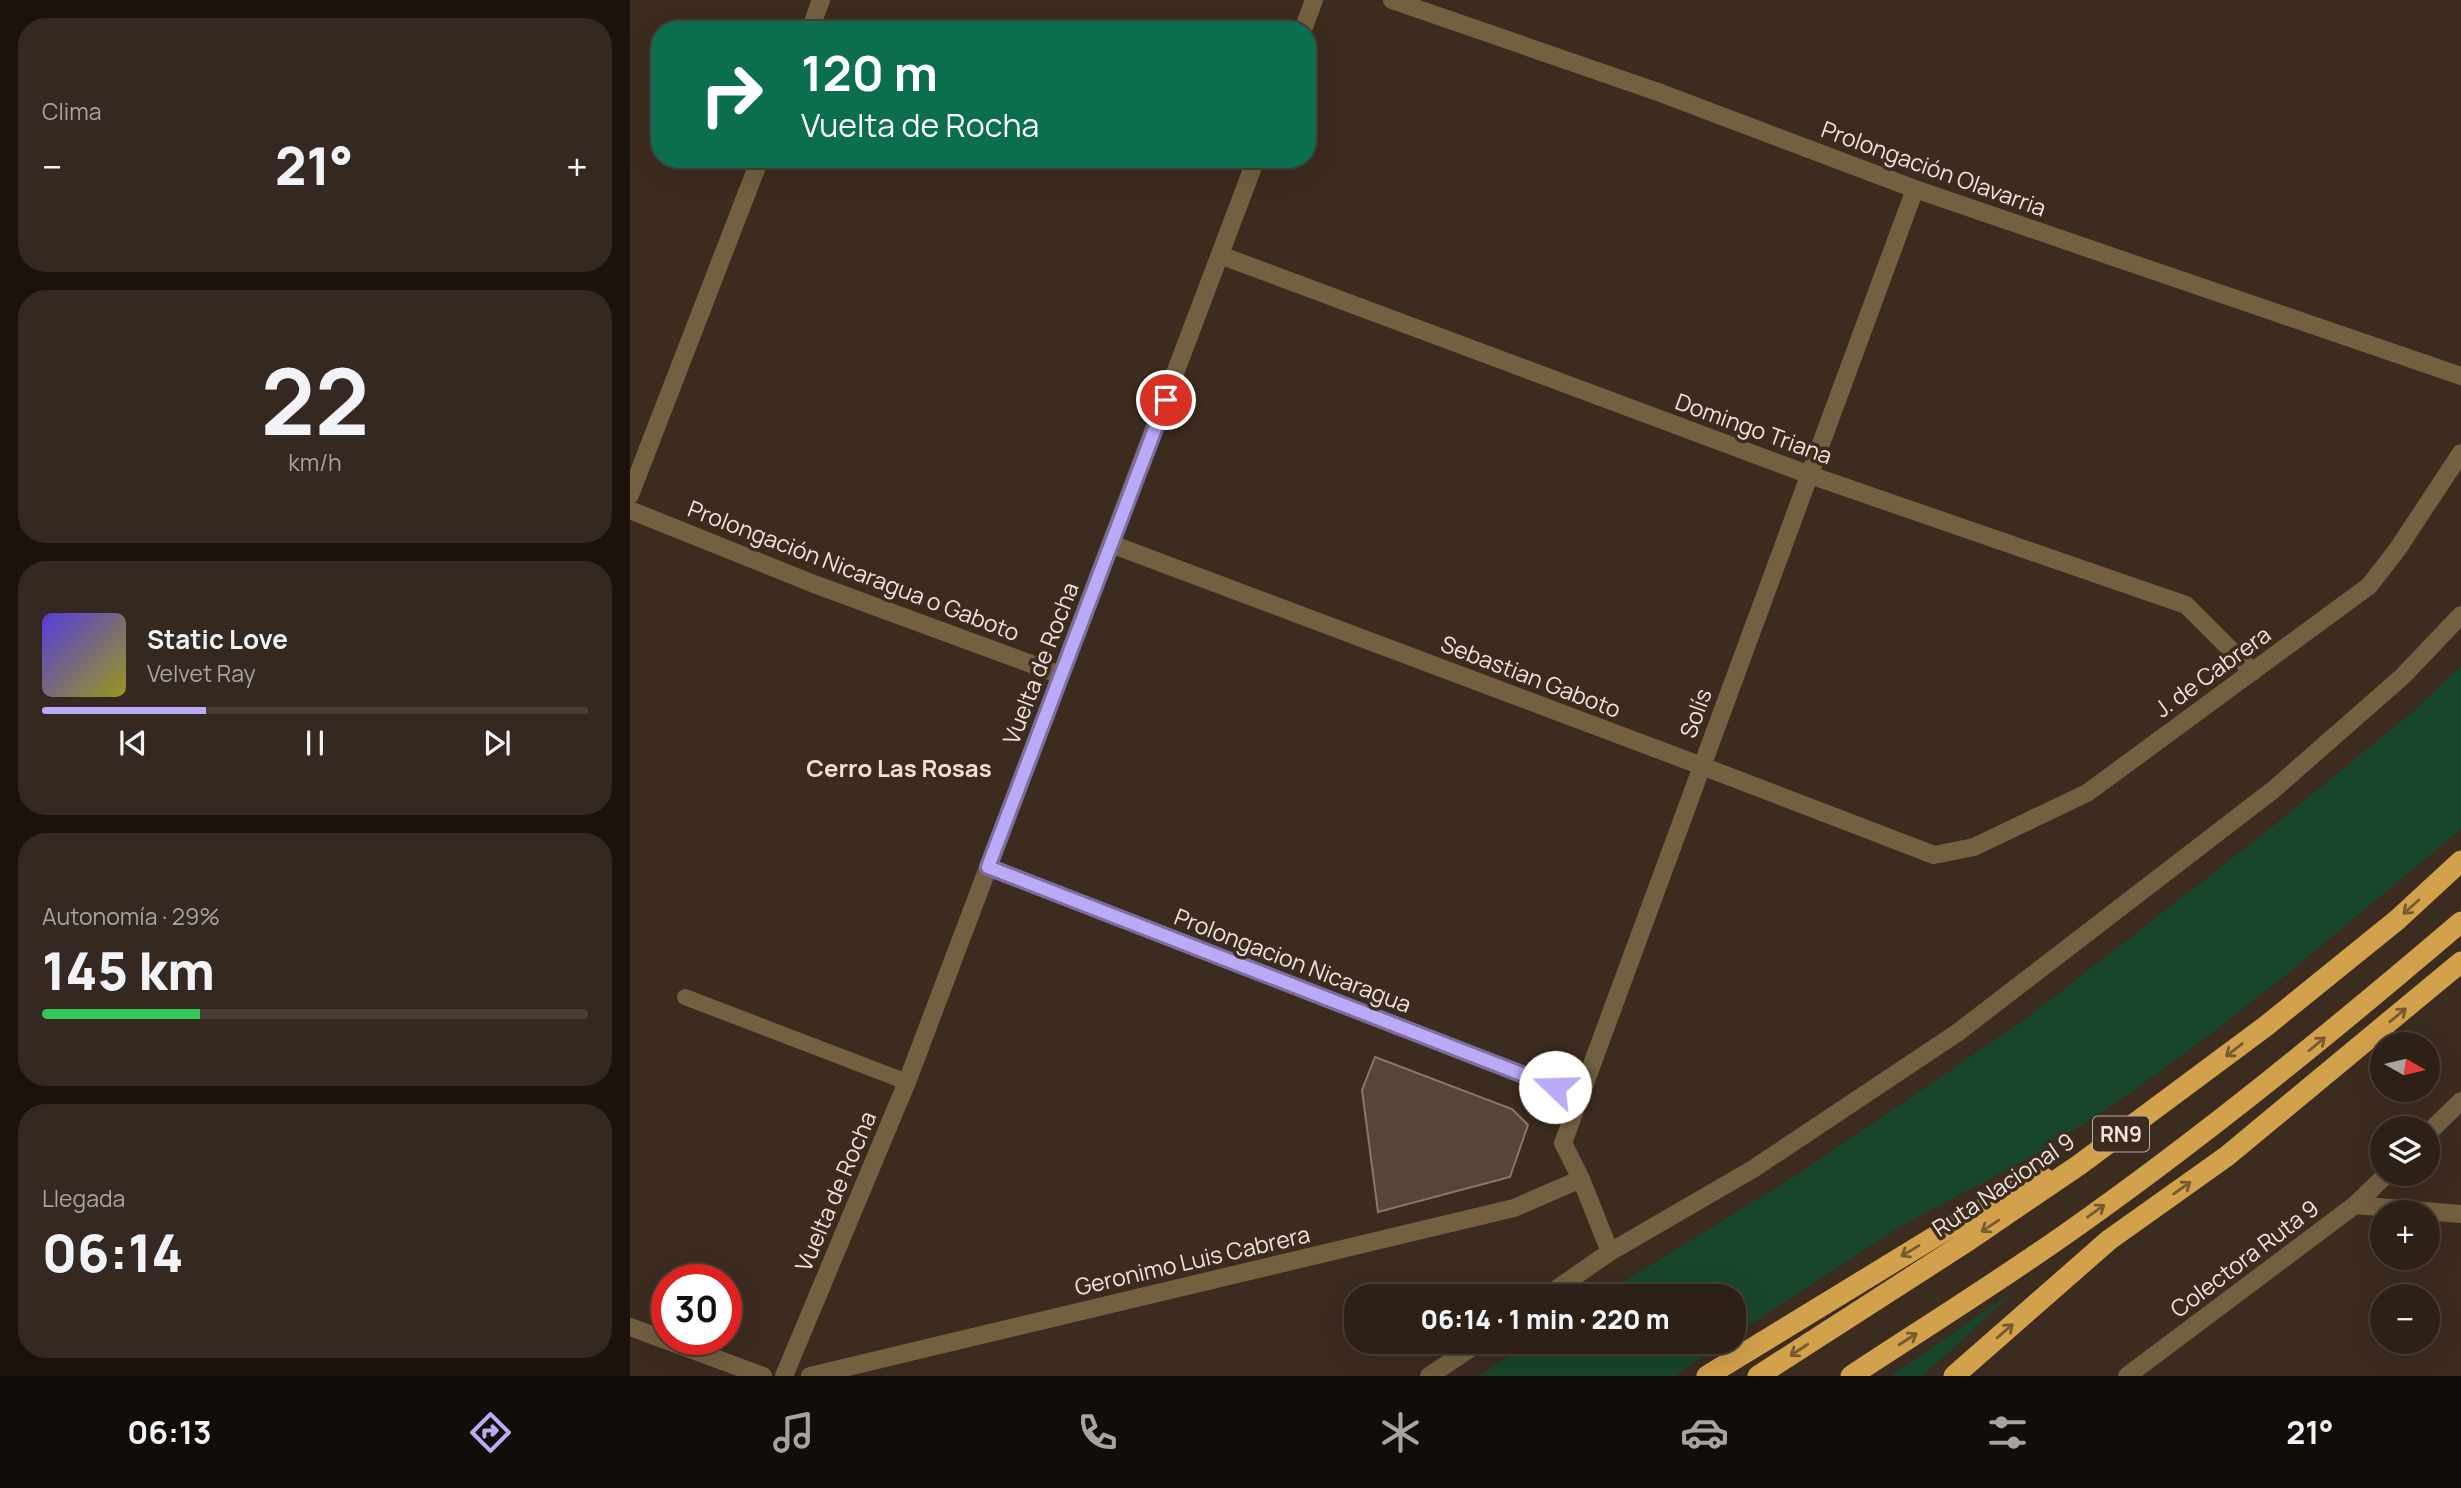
<!DOCTYPE html>
<html lang="es">
<meta charset="utf-8">
<style>
:root{--surface:#2d2017;--page:#352820;--text:#f1f3f6;--muted:#a7a3a1;--line:#483e36;--accent:#bbaaf6}
body{margin:0;font-family:Manrope,sans-serif;background:var(--page);color:var(--text);height:100vh;display:flex;flex-direction:column;font-size:26px;white-space:nowrap}
*{box-sizing:border-box;margin:0}
p{font-size:23px;color:var(--muted)}
.icon{flex:none;width:38px;height:38px;fill:none;stroke:currentColor;stroke-width:2;stroke-linecap:round;stroke-linejoin:round}
.map{position:relative;flex:1;overflow:hidden}
.panel{display:flex;flex-direction:column;gap:18px;padding:18px;background:#19120d;width:630px}
.panel>*{flex:none}
.hud{position:absolute;left:21px;top:21px;width:665px;height:147px;border-radius:28px;box-shadow:0 7px 28px #0002,0 0 0 2px var(--line);background:#0b6e4f;color:#fff;overflow:hidden}
.needle{width:46px;rotate:98deg}
.fabs{position:absolute;left:1740px;top:1032px;display:grid;gap:14px}
.fabs a{display:grid;place-items:center;width:70px;height:70px;border-radius:50%;background:var(--surface);box-shadow:0 7px 28px #0002,0 0 0 2px var(--line);font-size:35px}
.speed{position:absolute;left:21px;top:1264px;display:flex;gap:14px;font-size:35px;font-weight:700;text-align:center}
.speed>*{display:grid;place-content:center;width:91px;height:91px;border-radius:50%;background:var(--surface);box-shadow:0 7px 28px #0002,0 0 0 2px var(--line);line-height:1}
.speed .limit{border:10px solid #d22;background:#fff;color:#111}
.pin{position:absolute;display:grid;place-items:center;width:60px;height:60px;color:#fff;margin:-30px;border:4px solid #fff;border-radius:50%;box-shadow:0 2px 7px #0007}
.me{position:absolute;width:77px;margin:-38px;rotate:291deg;stroke-linejoin:round;filter:drop-shadow(0 0 5px #0008)}
.turn{display:flex;align-items:center;gap:24px;height:147px;padding:0 35px;font-size:32px}
.turn .icon{width:91px;height:91px;stroke-width:2.5}
.turn b{display:block;font-size:49px;line-height:60px}
.big{font-size:52px;font-weight:800;line-height:1.1}
.panel .tile{flex:1;display:flex;flex-direction:column;justify-content:center;gap:10px;min-width:0;padding:0 24px;border-radius:28px;background:var(--page)}
.panel .dial{align-items:center;gap:0}
.dial b{font-size:91px;line-height:1}
.song{display:flex;align-items:center;gap:21px}
.cover{width:84px;height:84px;border-radius:10px;background:linear-gradient(135deg,hsl(250 70% 55%),hsl(60 70% 35%))}
.played{height:7px;border-radius:4px;background:linear-gradient(90deg,var(--accent) 30%,var(--line) 30%)}
.keys{display:flex;justify-content:space-around;direction:ltr}
.heat{display:flex;justify-content:space-between;align-items:center;font-size:38px;direction:ltr}
.charge{height:10px;border-radius:5px;background:linear-gradient(90deg,#34c759 29%,var(--line) 0)}
.trip{position:absolute;left:714px;top:1284px;width:402px;height:70px;border-radius:28px;background:var(--surface);box-shadow:0 7px 28px #0002,0 0 0 2px var(--line);font-weight:800;line-height:70px;text-align:center}
.tabs{display:flex;height:112px;justify-content:space-around;align-items:center;background:#120d09;color:var(--muted)}
.tabs .icon{width:49px;height:49px}
.tabs .selected{color:var(--accent)}
.tabs b{font-size:32px;color:var(--text)}
main{display:flex;flex:1;min-height:0}
.map>svg:first-child{display:block}
.green{fill:#18462c}
.building{fill:#584539;stroke:#8b7669;stroke-width:2}
.lines{fill:none;stroke-linecap:round;stroke-linejoin:round}
.service{stroke:#736040;stroke-width:16}
.minor{stroke:#736040;stroke-width:18}
.tertiary{stroke:#736040;stroke-width:18}
.motorway{stroke:#d1a14c;stroke-width:21}
.oneway{stroke:#785a31}
.route-casing{stroke:#7a6ea0;stroke-width:18}
.route{stroke:#bbaaf6;stroke-width:12}
.labels{text-anchor:middle;dominant-baseline:central;stroke-width:7;stroke-linejoin:round;paint-order:stroke}
.shield{fill:#3c2b1f;stroke:#b9aba3;stroke-width:2}
.shield-label{font-size:21px;font-weight:bold;fill:#eee2db}
.street-label{font-size:23px;fill:#eee2db;stroke:#3c2b1f}
.neighbourhood-label{font-size:24px;font-weight:bold;fill:#f6dfd0;stroke:#3c2b1f}
</style>
<main>
<section class="panel">
<div class="tile"><p>Clima</p>
<div class="heat"><a>−</a><b class="big">21°</b><a>+</a></div>
</div>
<div class="tile dial"><b>22</b><p>km/h</p></div>
<div class="tile">
<div class="song"><i class="cover"></i><div><b>Static Love</b><p>Velvet Ray</p></div></div>
<div class="played"></div>
<div class="keys"><svg class="icon" aria-label="previous" viewBox="0 0 24 24"><path d="M18 5L8 12l10 7zM5 5v14"/></svg><svg class="icon" aria-label="pause" viewBox="0 0 24 24"><path d="M8 5v14M16 5v14"/></svg><svg class="icon" aria-label="next" viewBox="0 0 24 24"><path d="M6 5l10 7-10 7zM19 5v14"/></svg></div>
</div>
<div class="tile"><p>Autonomía · 29%</p><b class="big">145 km</b><div class="charge"></div></div>
<div class="tile"><p>Llegada</p><b class="big">06:14</b></div>
</section>
<div class="map">
<svg width="1831" height="1376" viewBox="0 0 1831 1376">
<rect width="100%" height="100%" fill="#3c2b1f"/>
<path class="green" d="M 1831,666 L 1831,829 L 1657,974 L 1578,1036 L 1500,1093 L 1416,1149 L 1271,1226 L 1104,1335 L 1104,1297 L 969,1297 L 1165,1176 L 1393,1021 L 1631,836 L 1786,709 Z
M 1384,1291 L 1293,1376 L 1261,1376 Z
M 900,1342 L 1093,1342 L 1045,1376 L 849,1376 Z"/>
<path class="building" d="M 745,1057 L 882,1109 L 898,1125 L 880,1177 L 748,1212 L 732,1090 Z"/>
<g class="lines">
<path class="service" d="M 55,997 L 277,1082"/>
<path class="minor" d="M 762,0 L 1028,92 L 1285,189 L 1831,376
M 180,30 L 191,0
M 673,30 L 684,0
M 590,255 L 1180,475 L 1556,605 L 1623,672
M 0,495 L 130,159
M 0,510 L 184,584 L 431,675
M 481,544 L 1072,766 L 1304,855 L 1344,847 L 1457,793 L 1739,586 L 1767,550 L 1831,453
M 358,867 L 950,1097
M 1725,1205 L 1831,1214
M 980,1252 L 951,1179 L 933,1143 L 1285,189
M 0,1327 L 133,1376
M 154,1376 L 277,1082 L 626,159
M 180,1376 L 884,1208 L 951,1179"/>
<path class="tertiary" d="M 1797,1134 L 1831,1101
M 915,1297 L 980,1252 L 1123,1169 L 1327,1033 L 1643,790 L 1773,676 L 1831,615
M 799,1376 L 850,1342
M 1497,1376 L 1725,1205 L 1757,1174"/>
<path class="motorway" d="M 1077,1376 L 1319,1228 L 1386,1189 L 1414,1178
M 1128,1376 L 1336,1242 L 1449,1165 L 1636,1026 L 1767,920 L 1831,861
M 1221,1376 C 1291,1330 1363,1285 1433,1236 C 1571,1139 1702,1032 1831,922
M 1324,1376 L 1479,1240 L 1597,1156 L 1831,962"/>
</g>
<defs><path id="oneway-shaft" d="M-6 0H5M1.5-3L5.5 0L1.5 3" fill="none" stroke-width="1.6" stroke-linecap="round" stroke-linejoin="round" transform="scale(1.75)"/></defs>
<g class="oneway">
<use href="#oneway-shaft" transform="translate(1781 907) rotate(138)"/>
<use href="#oneway-shaft" transform="translate(1768 1015) rotate(-40)"/>
<use href="#oneway-shaft" transform="translate(1687 1044) rotate(-40)"/>
<use href="#oneway-shaft" transform="translate(1604 1050) rotate(143)"/>
<use href="#oneway-shaft" transform="translate(1552 1188) rotate(-35)"/>
<use href="#oneway-shaft" transform="translate(1466 1211) rotate(-36)"/>
<use href="#oneway-shaft" transform="translate(1360 1226) rotate(146)"/>
<use href="#oneway-shaft" transform="translate(1280 1251) rotate(149)"/>
<use href="#oneway-shaft" transform="translate(1375 1331) rotate(-41)"/>
<use href="#oneway-shaft" transform="translate(1278 1339) rotate(-33)"/>
<use href="#oneway-shaft" transform="translate(1169 1350) rotate(147)"/>
</g>
<g class="lines">
<g class="route-casing">
<path id="route" d="M 536,400 L 358,867 L 925,1087"/>
</g>
<use href="#route" class="route"/>
</g>
<g class="labels">
<rect class="shield" x="1463" y="1116.5" width="56" height="35" rx="5"/>
<g class="shield-label">
<text x="1491" y="1134">RN9</text>
</g>
<g class="street-label">
<text transform="translate(1304 168) rotate(20)">Prolongación Olavarria</text>
<text transform="translate(1124 428) rotate(20)">Domingo Triana</text>
<text transform="translate(224 570) rotate(21)">Prolongación Nicaragua o Gaboto</text>
<text transform="translate(410 663) rotate(-69)">Vuelta de Rocha</text>
<text transform="translate(1582 671) rotate(-36)">J. de Cabrera</text>
<text transform="translate(901 676) rotate(21)">Sebastian Gaboto</text>
<text transform="translate(1065 713) rotate(-70)">Solís</text>
<text transform="translate(663 960) rotate(21)">Prolongacion Nicaragua</text>
<text transform="translate(1373 1184) rotate(-34)">Ruta Nacional 9</text>
<text transform="translate(205 1191) rotate(-67)">Vuelta de Rocha</text>
<text transform="translate(1614 1258) rotate(-37)">Colectora Ruta 9</text>
<text transform="translate(562 1260) rotate(-13)">Geronimo Luis Cabrera</text>
</g>
<g class="neighbourhood-label">
<text x="269" y="767">Cerro Las Rosas</text>
</g>
</g>
</svg>
<div class="fabs">
<a><svg class="needle" viewBox="-14 -14 28 28"><path d="M0-13l5 13h-10z" fill="#e53935"/><path d="M0 13l5-13h-10z" fill="#a7a3a1"/></svg></a>
<a><svg class="icon" aria-label="layers" viewBox="0 0 24 24"><path d="M12 4l9 5-9 5-9-5zM3 14l9 5 9-5"/></svg></a>
<a>+</a>
<a>−</a>
</div>
<div class="speed"><div class="limit">30</div></div>
<div class="pin" style="left:536px;top:400px;background:#d93025"><svg class="icon" aria-label="arrive" viewBox="0 0 24 24"><path d="M6 21V4h12l-3 4 3 4H6"/></svg></div>
<svg class="me" style="left:925px;top:1087px" viewBox="-20 -20 40 40"><circle r="19" fill="#fff"/><path d="M0-13L10 11 0 6-10 11z" fill="#bbaaf6"/></svg>
<div class="trip">06:14 · 1 min · 220 m</div>
<div class="hud">
<div class="turn"><svg class="icon" aria-label="right" viewBox="0 0 24 24"><path d="M7 20v-9h11M14 6l5 5-5 5"/></svg><div><b>120 m</b>Vuelta de Rocha</div></div>
</div>
</div>
</main>
<nav class="tabs">
<b>06:13</b>
<svg class="icon selected" aria-label="directions" viewBox="0 0 24 24"><path d="M12 3l9 9-9 9-9-9zM9 14v-3h6M13 9l2 2-2 2"/></svg>
<svg class="icon" aria-label="music" viewBox="0 0 24 24"><path d="M9 18V5l10-2v13"/><circle cx="6" cy="18" r="3"/><circle cx="16" cy="16" r="3"/></svg>
<svg class="icon" aria-label="phone" viewBox="0 0 24 24"><path d="M5 4h4l2 5-3 2q2 4 5 5l2-3 5 2v4C11 20 4 13 5 4z"/></svg>
<svg class="icon" aria-label="climate" viewBox="0 0 24 24"><path d="M12 3v18M4 7l16 10M4 17L20 7"/></svg>
<svg class="icon" aria-label="car" viewBox="0 0 24 24"><path d="M5 17H2v-5l4-1 3-4h7l3 4 3 1v5h-3M9 17h6M6 11h13"/><circle cx="7" cy="17" r="2"/><circle cx="17" cy="17" r="2"/></svg>
<svg class="icon" aria-label="filters" viewBox="0 0 24 24"><path d="M4 7h16M4 17h16"/><circle cx="9" cy="7" r="2"/><circle cx="15" cy="17" r="2"/></svg>
<b>21°</b>
</nav>
